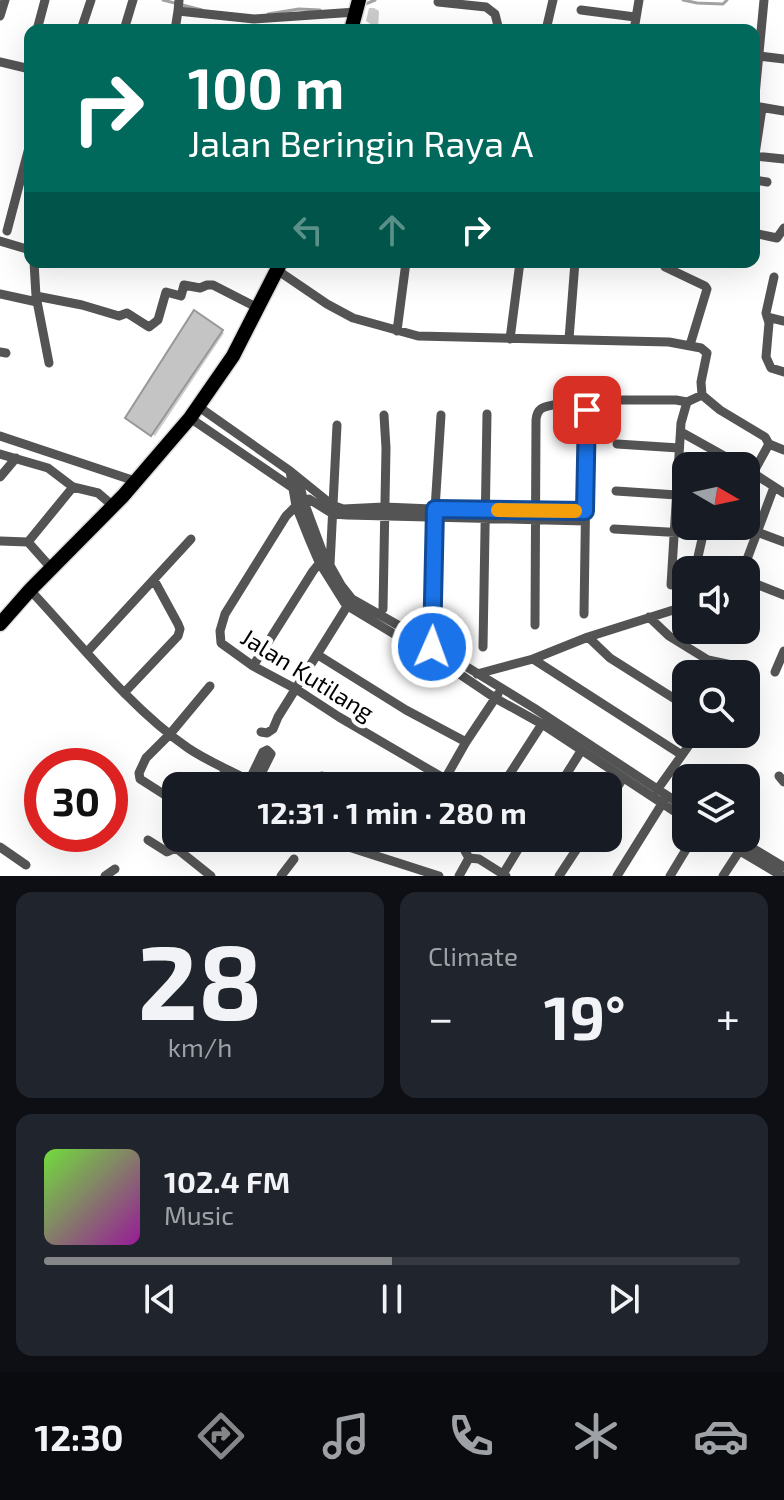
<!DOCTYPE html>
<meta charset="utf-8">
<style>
:root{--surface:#171b24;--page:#20242c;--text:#f1f3f6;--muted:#9ea1a6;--line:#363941;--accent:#858687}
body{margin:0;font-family:"Exo 2",sans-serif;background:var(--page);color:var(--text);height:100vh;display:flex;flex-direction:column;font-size:30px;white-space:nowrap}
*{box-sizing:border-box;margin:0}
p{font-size:26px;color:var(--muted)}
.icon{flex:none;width:44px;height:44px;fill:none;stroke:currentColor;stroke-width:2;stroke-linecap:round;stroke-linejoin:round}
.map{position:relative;height:876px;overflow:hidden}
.side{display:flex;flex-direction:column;gap:16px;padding:16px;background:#0d0f14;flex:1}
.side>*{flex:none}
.guide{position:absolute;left:24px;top:24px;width:736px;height:244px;border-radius:16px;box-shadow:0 8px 32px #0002;background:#00695c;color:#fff;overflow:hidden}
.needle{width:52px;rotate:99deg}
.tools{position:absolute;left:672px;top:452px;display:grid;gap:16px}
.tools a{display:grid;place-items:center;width:88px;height:88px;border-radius:16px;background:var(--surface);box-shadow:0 8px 32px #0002;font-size:40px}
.speed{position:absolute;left:24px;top:748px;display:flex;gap:16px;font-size:40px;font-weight:700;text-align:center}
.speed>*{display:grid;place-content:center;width:104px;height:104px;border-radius:50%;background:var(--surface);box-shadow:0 8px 32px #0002;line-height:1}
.speed .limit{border:12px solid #d22;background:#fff;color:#111}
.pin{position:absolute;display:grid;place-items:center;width:68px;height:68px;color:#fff;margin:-34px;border-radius:16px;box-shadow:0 4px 12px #0006}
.me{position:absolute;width:88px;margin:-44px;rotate:2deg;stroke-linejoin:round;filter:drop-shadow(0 0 6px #0008)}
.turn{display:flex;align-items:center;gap:28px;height:168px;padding:0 32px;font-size:36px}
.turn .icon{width:104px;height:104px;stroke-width:2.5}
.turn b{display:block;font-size:56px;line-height:68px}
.lanes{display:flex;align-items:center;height:76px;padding:0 32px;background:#0003;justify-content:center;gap:40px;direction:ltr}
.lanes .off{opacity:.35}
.big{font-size:60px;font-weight:700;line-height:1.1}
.side .tile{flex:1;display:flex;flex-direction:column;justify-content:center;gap:12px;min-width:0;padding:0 28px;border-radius:16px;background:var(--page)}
.side .dial{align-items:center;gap:0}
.dial b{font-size:104px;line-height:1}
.song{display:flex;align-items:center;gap:24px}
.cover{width:96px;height:96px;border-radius:12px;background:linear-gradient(135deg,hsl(100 70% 55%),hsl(300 70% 35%))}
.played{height:8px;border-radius:4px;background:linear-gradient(90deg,var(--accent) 50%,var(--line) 50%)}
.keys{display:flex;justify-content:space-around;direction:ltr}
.heat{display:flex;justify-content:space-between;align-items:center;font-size:44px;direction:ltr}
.side .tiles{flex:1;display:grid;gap:16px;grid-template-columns:1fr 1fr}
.tile:last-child{grid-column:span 2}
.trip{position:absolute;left:162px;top:772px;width:460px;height:80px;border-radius:16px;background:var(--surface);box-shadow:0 8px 32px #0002;font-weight:700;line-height:80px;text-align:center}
.tab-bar{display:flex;height:128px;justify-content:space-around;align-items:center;background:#090b0e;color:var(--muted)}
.tab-bar .icon{width:56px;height:56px}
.tab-bar .selected{color:var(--accent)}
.tab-bar b{font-size:36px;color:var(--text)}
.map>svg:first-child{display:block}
.shadow{fill:#0003}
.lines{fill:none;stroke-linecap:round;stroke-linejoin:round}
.stream{stroke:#a2a2a2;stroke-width:3}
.building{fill:#c4c4c4;stroke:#989898;stroke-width:2}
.primary-casing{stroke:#dbdbdb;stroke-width:17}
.street{stroke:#545454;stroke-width:9}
.primary{stroke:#000;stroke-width:14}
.route-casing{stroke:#114b97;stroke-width:20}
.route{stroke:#1a73e8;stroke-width:14}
.slow{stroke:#f59e0b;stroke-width:14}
.labels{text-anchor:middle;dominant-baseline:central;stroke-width:8;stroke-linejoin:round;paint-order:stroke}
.street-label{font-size:24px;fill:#000;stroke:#fff}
</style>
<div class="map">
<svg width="784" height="876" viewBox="0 0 784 876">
<rect width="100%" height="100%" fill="#fff"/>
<path class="shadow" d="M 369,8 L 374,8 L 379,11 L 378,29 L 366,21 Z
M 195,313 L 224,333 L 155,436 L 128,417 Z"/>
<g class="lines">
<path class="stream" d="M 163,0 L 202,10
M 683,0 L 697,3 L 723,4 L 727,0
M 363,5 L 375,0
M 268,14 L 299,9 L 320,10"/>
</g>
<path class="building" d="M 194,310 L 223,330 L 151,436 L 125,418 Z"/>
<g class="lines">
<g class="primary-casing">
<path id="primary" d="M 351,30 L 359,0
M 0,624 L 30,590 L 123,496 L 190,418 L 233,356 L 281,262"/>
</g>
<path class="street" d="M 179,0 L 178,11 L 254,19 L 356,12
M 438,2 L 486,7 L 495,14 L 499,30
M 581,10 L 635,17
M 0,16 L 5,0
M 352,29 L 365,30
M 37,30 L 45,0
M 81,30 L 91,0
M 124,30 L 133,0
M 175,30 L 178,11
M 546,30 L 553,0
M 634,30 L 639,0
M 759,56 L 784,59
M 0,62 L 30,69
M 754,106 L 764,0
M 760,107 L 784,111
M 755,156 L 784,159
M 754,161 L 762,108
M 754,180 L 767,182
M 7,231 L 30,144
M 758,234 L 777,238 L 784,228
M 0,241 L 30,250
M 34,262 L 36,296 L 49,363
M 662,262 L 665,267 L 705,286 L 707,289 L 690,345
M 277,270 L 327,304 L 353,318 L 418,336 L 669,342 L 701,348 L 707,353 L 701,382 L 702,395 L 720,410 L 765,437 L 769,444 L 753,473
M 774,277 L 766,313 L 769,323 L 766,357 L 771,368 L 784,372
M 0,294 L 37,302
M 36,296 L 82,305 L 119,316 L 127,313 L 149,327 L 158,320 L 166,292 L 181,296 L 184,285 L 200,288 L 207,285 L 213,285 L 258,308
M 767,317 L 784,321
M 397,331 L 406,262
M 510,339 L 520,262
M 569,339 L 575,262
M 0,352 L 6,353
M 618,400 L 676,400 L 687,402
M 199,407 L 290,471 L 332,505 L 343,509 L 384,507 L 481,511 L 585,511
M 190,418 L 293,488
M 681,432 L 742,466
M 0,436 L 135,481
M 617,444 L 679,448
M 769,444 L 784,450
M 0,454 L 48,468 L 73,487 L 98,493 L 112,505
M 290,471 L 296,506 L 310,541 L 319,562 L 346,605 L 452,669 L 495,698 L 542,724 L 686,819
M 750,471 L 784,493
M 0,477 L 16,458
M 298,478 L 304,502 L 323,553 L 341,585 L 352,599 L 403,628 L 534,708 L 686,808
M 616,491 L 677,495
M 309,499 L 333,514 L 347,515 L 585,521
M 312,501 L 296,506 L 286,516 L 225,614 L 220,631 L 221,643 L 253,666 L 296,689 L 339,717 L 445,779
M 614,529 L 703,534
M 757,532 L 784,542
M 0,541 L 28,542 L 52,569
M 28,542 L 73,487
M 330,565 L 337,425
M 695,570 L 705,526
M 743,570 L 774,487
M 746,580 L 784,595
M 671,585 L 681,423 L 687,402 L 702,395
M 30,590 C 79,642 129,707 188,748 C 210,763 235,772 259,786
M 383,609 L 386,448 L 384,415
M 584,614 L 587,410
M 649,617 L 669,636 L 708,660 L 746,668
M 535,625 L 536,420 C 537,408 543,407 553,405
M 588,637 L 610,658 L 686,706
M 432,647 L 435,509 L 441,415
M 483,647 L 487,414
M 87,652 L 191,539
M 318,655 L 406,710 L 466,742
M 533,659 L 682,755
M 253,666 L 313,571 L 322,560
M 775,672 L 784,651
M 477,674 L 533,659 L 588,637 L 686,606
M 124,693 L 178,636 L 180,629 L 178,624 L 154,580
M 261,732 L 267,733 L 273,729 L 278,717 L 351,600
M 779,776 L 784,782
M 249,781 L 263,752 L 267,750
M 256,784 L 271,754 L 267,750
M 216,786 L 226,770
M 317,786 L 322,776
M 441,786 L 466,742 L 498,694
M 502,786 L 542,724
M 559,786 L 581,751
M 657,790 L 697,734
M 176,802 L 140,779 L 139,773 L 146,758 L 170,734 L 210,686
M 608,802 L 623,778
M 326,838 L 333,842 L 439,876
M 469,838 L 465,851 L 469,858
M 718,838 L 782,876
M 736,838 L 784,867
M 148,840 L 167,852 L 176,848 L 211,876
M 0,847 L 26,865
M 469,858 L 479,859 L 506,876
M 503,874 L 525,838
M 105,876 L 115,869
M 281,876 L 294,859
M 459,876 L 469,858
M 559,876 L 584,838
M 617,876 L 665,799
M 670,876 L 693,838
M 723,876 L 740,850"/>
<use href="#primary" class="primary"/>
</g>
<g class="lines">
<g class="route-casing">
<path id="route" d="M 432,647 L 435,509 L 585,511 L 587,410"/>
</g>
<use href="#route" class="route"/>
<path class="slow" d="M 498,510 L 575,511"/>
</g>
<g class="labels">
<g class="street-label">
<text transform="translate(308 674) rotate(32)">Jalan Kutilang</text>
</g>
</g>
</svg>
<div class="tools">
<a><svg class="needle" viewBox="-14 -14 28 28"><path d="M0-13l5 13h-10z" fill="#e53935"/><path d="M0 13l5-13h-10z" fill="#9ea1a6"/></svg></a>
<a><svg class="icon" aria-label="sound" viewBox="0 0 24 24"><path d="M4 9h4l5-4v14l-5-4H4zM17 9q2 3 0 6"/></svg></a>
<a><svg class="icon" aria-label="search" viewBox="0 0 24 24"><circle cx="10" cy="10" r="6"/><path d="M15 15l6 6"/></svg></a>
<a><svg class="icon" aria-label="layers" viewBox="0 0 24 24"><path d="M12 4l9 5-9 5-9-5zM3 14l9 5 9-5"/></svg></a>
</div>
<div class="speed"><div class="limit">30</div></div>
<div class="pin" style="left:587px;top:410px;background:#d93025"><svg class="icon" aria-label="arrive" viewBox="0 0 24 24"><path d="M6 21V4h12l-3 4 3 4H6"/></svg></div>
<svg class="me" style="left:432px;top:647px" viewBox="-20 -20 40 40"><circle r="17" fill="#1a73e8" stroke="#fff" stroke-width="3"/><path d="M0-11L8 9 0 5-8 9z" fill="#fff"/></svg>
<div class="trip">12:31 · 1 min · 280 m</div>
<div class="guide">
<div class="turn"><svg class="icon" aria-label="right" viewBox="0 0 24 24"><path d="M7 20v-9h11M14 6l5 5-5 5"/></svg><div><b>100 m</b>Jalan Beringin Raya A</div></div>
<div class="lanes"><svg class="icon off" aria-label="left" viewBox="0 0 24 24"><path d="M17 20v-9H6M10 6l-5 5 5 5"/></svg><svg class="icon off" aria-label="ahead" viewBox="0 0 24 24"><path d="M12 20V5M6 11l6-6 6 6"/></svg><svg class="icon" aria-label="right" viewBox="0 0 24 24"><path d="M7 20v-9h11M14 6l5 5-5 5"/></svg></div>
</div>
</div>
<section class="side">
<div class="tiles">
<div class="tile dial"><b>28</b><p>km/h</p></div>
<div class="tile"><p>Climate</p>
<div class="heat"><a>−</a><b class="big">19°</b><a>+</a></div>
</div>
<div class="tile">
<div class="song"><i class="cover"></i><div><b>102.4 FM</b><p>Music</p></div></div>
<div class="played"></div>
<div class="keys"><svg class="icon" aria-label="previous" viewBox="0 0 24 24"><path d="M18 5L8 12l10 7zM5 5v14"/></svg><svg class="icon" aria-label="pause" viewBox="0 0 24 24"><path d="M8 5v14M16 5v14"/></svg><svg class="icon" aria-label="next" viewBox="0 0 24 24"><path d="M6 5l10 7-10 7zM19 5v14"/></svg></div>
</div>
</div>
</section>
<nav class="tab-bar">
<b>12:30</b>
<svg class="icon selected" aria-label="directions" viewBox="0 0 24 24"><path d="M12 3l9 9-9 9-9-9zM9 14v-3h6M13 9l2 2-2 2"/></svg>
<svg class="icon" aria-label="music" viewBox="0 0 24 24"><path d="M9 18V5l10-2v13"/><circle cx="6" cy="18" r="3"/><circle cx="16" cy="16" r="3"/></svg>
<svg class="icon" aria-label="phone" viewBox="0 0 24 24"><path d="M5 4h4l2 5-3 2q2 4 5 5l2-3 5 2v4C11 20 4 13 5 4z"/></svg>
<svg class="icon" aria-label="climate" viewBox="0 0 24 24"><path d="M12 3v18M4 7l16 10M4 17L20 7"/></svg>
<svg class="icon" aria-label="car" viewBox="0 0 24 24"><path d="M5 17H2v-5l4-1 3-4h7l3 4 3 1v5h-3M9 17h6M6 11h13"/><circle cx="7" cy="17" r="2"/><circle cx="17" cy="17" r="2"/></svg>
</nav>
